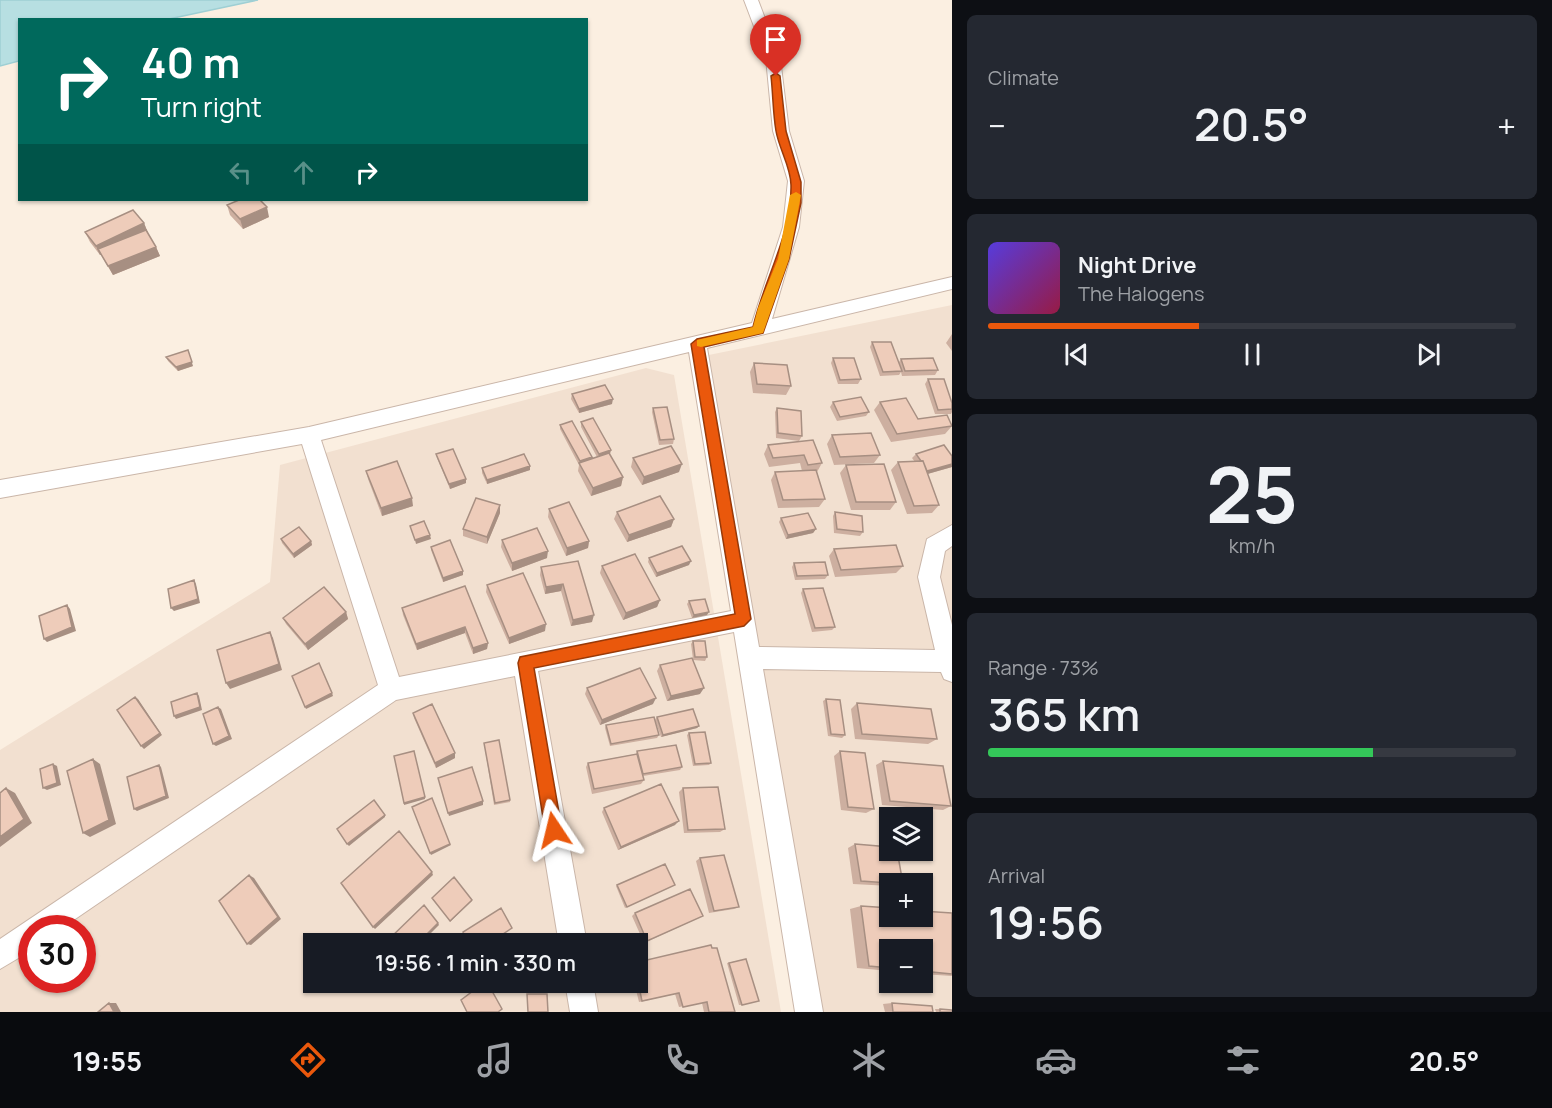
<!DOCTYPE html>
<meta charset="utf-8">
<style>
:root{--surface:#171b24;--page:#242831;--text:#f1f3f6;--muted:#9ea1a6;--line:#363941;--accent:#ea580c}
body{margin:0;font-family:Manrope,sans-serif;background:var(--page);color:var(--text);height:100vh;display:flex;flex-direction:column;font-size:22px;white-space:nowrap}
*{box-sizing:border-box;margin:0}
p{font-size:20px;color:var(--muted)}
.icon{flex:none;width:33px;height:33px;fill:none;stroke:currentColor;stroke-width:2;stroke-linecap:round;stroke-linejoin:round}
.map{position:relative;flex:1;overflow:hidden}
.drawer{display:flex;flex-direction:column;gap:15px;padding:15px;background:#0d0f14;width:600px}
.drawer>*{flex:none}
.guide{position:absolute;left:18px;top:18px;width:570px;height:183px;border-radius:0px;box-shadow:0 2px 4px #0004;background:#00695c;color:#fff;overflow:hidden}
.fabs{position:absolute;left:879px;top:807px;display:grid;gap:12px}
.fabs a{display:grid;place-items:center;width:54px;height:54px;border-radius:0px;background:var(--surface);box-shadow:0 2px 4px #0004;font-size:30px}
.speed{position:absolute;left:18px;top:915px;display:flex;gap:12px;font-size:30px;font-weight:700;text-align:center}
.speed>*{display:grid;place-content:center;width:78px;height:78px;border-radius:50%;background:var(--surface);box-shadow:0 2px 4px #0004;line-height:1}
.speed .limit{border:9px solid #d22;background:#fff;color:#111}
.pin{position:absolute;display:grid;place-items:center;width:51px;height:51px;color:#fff;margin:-62px -26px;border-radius:50% 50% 50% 0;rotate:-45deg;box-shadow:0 0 6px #0007}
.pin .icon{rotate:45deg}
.me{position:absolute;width:66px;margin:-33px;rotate:350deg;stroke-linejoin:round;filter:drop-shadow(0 0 4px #0008)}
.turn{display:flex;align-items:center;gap:21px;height:126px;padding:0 24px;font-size:27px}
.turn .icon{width:78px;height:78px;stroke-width:2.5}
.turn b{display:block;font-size:42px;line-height:51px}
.lanes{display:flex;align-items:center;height:57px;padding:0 24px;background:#0003;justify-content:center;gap:30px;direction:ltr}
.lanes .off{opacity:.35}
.big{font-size:45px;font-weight:600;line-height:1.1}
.drawer .widget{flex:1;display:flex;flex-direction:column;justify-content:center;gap:9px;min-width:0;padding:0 21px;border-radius:9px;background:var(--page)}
.drawer .dial{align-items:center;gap:0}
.dial b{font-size:78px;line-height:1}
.song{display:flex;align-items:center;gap:18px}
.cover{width:72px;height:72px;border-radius:9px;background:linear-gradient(135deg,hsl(250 70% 55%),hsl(340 70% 35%))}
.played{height:6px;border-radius:3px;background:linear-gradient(90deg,var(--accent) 40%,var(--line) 40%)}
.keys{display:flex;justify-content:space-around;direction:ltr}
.heat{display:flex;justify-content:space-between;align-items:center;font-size:33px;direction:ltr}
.charge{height:9px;border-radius:4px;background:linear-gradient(90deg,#34c759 73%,var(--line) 0)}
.trip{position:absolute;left:303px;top:933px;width:345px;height:60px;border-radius:0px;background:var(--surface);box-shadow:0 2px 4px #0004;font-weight:600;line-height:60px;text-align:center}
.tab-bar{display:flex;height:96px;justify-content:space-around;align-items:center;background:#090b0e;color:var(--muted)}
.tab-bar .icon{width:42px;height:42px}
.tab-bar .selected{color:var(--accent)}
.tab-bar b{font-size:27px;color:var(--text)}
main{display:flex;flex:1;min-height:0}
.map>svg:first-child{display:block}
.residential{fill:#f2e0d0;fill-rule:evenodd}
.water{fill:#b7dfe2;stroke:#9ecfd4;stroke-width:1.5}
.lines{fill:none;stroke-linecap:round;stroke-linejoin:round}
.street-casing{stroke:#cab6a9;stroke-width:2}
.street{fill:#fff;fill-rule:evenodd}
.wall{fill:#cdafa0}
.shaded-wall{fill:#a78f82}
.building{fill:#eeccba;stroke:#a78f82;stroke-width:1.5}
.route{fill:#ea580c;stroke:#983908;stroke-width:1.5}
.slow{fill:#f59e0b}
</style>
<main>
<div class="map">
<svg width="952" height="1012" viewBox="0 0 952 1012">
<rect width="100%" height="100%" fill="#fbefe1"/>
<path class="residential" d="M 952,305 L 952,1012 L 810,1012 L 699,357 ZM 890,818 L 922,818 L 922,850 L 890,850 ZM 890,884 L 922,884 L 922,916 L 890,916 ZM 890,950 L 922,950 L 922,982 L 890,982 Z
M 646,368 L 674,375 L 781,1012 L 0,1012 L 0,750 L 270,582 L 280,465 ZM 32,928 L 82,928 L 82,980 L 32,980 ZM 314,944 L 638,944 L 638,982 L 314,982 Z"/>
<path class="water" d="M 0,0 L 258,0 L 169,19 L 20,20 L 19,61 L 0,66 Z"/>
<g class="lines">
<g class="street-casing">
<path id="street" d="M 744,0 L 758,0 L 780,58 L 789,131 L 804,181 L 799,227 L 772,319 L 952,277 L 952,289 L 707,348 L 759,647 L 935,650 L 918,577 L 927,539 L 952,525 L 952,546 L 945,551 L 940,577 L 952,625 L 952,682 L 944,679 L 941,672 L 763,669 L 823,1012 L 795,1012 L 734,632 L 538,671 L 587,944 L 559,944 L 515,676 L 396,700 L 62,928 L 32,928 L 32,950 L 0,969 L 0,939 L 378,685 L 302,444 L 0,498 L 0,480 L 309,427 L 752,323 L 783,227 L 788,181 L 773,131 L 766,58 ZM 689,352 L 731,611 L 399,677 L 321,440 Z
M 565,982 L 593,982 L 598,1012 L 570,1012 Z"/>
</g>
<use href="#street" class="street"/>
</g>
<path class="wall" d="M 227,205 L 269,217 L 243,229 L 230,215 Z
M 144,223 L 148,233 L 147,233 L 156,247 L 160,256 L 113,275 L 101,255 L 100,255 L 90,242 L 85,232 Z
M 952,334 L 952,351 L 946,343 Z
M 872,342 L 899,362 L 901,359 L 938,370 L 935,375 L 902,376 L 901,372 L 899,375 L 880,376 L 870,347 Z
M 166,357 L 193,366 L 178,371 L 168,361 Z
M 833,358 L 861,379 L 858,384 L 838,384 L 831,363 Z
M 754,363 L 791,386 L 786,395 L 753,393 L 750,372 Z
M 928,379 L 952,403 L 952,412 L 951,414 L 935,414 L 925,384 Z
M 572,394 L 612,404 L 579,413 L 571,399 Z
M 833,402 L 869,412 L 866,416 L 837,421 L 830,407 Z
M 880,402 L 918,419 L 952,426 L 945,434 L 891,442 L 874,410 Z
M 653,408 L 674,439 L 673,444 L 659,445 L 652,412 Z
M 777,408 L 802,436 L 799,441 L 776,438 L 775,412 Z
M 581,422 L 611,450 L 609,454 L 623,477 L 621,486 L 591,496 L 578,471 L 579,465 L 560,429 L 560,425 L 591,458 L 597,457 L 581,427 Z
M 832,435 L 880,455 L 874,463 L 834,465 L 827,444 Z
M 813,440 L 822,463 L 817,472 L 825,499 L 819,507 L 778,508 L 771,480 L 775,472 L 802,471 L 800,463 L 769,467 L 764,454 L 768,445 Z
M 436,454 L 466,483 L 450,489 L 437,458 Z
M 916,454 L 952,456 L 952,467 L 927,474 L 939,505 L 932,513 L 907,514 L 891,470 L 898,462 L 915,462 L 912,458 Z
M 633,458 L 679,472 L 642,485 L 631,467 Z
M 846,465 L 896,502 L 890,510 L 851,510 L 840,473 Z
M 482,468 L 530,470 L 487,484 L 482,473 Z
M 366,471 L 413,506 L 382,516 L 368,479 Z
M 549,509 L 589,541 L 588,548 L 566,556 L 548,517 Z
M 617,512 L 674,519 L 671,527 L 627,542 L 614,519 Z
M 835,512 L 863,532 L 860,536 L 834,533 L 833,516 Z
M 500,513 L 487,544 L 463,536 L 463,529 Z
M 781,518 L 816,529 L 813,533 L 786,539 L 779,522 Z
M 281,539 L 311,541 L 312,545 L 294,558 L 282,543 Z
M 502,540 L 547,558 L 512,571 L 501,547 Z
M 431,547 L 463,575 L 443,582 L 431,550 Z
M 834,549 L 903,566 L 896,573 L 835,577 L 829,556 Z
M 649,558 L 689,565 L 656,577 L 648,562 Z
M 578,561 L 592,622 L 571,626 L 561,591 L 545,594 L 540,575 L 541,567 Z
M 794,563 L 828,575 L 825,579 L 795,580 L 792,567 Z
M 602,566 L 660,600 L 657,607 L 623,620 L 600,573 Z
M 487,585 L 545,631 L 509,644 L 486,592 Z
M 465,586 L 488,643 L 487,649 L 473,654 L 465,633 L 417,650 L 403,615 L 402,608 Z
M 803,589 L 835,627 L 832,630 L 812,632 L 801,593 Z
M 689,601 L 707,615 L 692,618 L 687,604 Z
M 346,612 L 348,619 L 308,650 L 286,624 L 283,618 Z
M 693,641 L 707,657 L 705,661 L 693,660 L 700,694 L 667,701 L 657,671 L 660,665 L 693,659 L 691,644 Z
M 587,688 L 653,704 L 600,725 L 585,694 Z
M 826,699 L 845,735 L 842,738 L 828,736 L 823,701 Z
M 857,703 L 937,739 L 928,744 L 855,739 L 851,709 Z
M 413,713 L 455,758 L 436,768 L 414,718 Z
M 657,717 L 699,726 L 697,728 L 661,737 L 655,720 Z
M 606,725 L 659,735 L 657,738 L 610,746 L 605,728 Z
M 689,733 L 711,763 L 709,765 L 693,766 L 687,735 Z
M 484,743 L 510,800 L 510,802 L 494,805 Z
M 637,751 L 682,767 L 680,770 L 643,776 L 644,780 L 641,784 L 592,794 L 586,767 L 588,763 L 636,754 Z
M 840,751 L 874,809 L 866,813 L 841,810 L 834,756 Z
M 883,761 L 951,806 L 943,810 L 882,805 L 876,765 Z
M 683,788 L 725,829 L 720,832 L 684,833 L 679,792 Z
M 604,808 L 675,825 L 618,850 L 602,812 Z
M 855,844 L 890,884 L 890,886 L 853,884 L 848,848 Z
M 700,858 L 739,907 L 734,909 L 709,913 L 696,861 Z
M 617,885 L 673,886 L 625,908 L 616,886 Z
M 861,906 L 952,913 L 952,976 L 922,974 L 922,950 L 890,950 L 890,971 L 857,968 L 850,909 Z
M 635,913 L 703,916 L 644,943 L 632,916 Z
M 746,959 L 742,1005 L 739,1005 L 727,963 Z
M 638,962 L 735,1012 L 704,1012 L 702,1003 L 679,1007 L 675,994 L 639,1002 L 634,982 L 638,982 Z
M 892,1003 L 933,1012 L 885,1012 L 883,1004 Z
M 935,1009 L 940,1009 L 952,1012 L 936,1012 Z"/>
<path class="shaded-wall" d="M 267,207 L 269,217 L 243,229 L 240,219 Z
M 144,223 L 148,233 L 102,255 L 98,249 L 101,255 L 100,255 L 96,246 Z
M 156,247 L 160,256 L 113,275 L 108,266 Z
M 188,350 L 193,366 L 178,371 L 176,367 Z
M 613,399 L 612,404 L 579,413 L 579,409 Z
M 611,450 L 610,454 L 598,458 L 599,454 Z
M 682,464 L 679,472 L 642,485 L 644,477 Z
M 952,464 L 952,467 L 924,475 L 927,471 Z
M 530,466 L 530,470 L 487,484 L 487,480 Z
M 623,477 L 621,486 L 591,496 L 593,488 Z
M 466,479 L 466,483 L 450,489 L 449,484 Z
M 412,498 L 413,506 L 382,516 L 381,508 Z
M 500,505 L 500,513 L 487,544 L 487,537 Z
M 674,519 L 671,527 L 627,542 L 629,535 Z
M 816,529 L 813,533 L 786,539 L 788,535 Z
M 430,535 L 431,539 L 416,544 L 415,540 Z
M 311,541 L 312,545 L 294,558 L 293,554 Z
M 589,541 L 588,548 L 566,556 L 567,548 Z
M 548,551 L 547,558 L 512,571 L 512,563 Z
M 691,561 L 689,565 L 656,577 L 657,573 Z
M 463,571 L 463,575 L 443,582 L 443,578 Z
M 194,580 L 196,584 L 200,603 L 174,611 L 171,608 Z
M 563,584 L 561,591 L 545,594 L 546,587 Z
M 660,600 L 657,607 L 623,620 L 626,613 Z
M 67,605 L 70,609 L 76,631 L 47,642 L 44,639 Z
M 346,612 L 348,619 L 308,650 L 305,644 Z
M 709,612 L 707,615 L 692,618 L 694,615 Z
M 594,615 L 592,622 L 571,626 L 573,620 Z
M 546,624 L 545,631 L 509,644 L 509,638 Z
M 465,627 L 465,633 L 417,650 L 416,644 Z
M 270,632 L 273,638 L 282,670 L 230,689 L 226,683 Z
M 488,643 L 487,649 L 473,654 L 473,648 Z
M 704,688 L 700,694 L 667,701 L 671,696 Z
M 197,693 L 199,696 L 202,710 L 176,719 L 174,716 Z
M 332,693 L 333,696 L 306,709 L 305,707 Z
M 135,697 L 138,699 L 162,735 L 144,749 L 141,746 Z
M 656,698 L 653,704 L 600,725 L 602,720 Z
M 218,707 L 221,709 L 232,739 L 216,746 L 213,744 Z
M 699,726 L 697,728 L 661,737 L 663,735 Z
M 455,753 L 455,758 L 436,768 L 435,763 Z
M 93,759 L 100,764 L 116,824 L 90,837 L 83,833 Z
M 53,764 L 57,766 L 61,785 L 47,790 L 43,788 Z
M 159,765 L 161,767 L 169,798 L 137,811 L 134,809 Z
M 6,788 L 15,793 L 32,823 L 0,847 L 0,837 Z
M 425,797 L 425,799 L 404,805 L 404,803 Z
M 483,801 L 483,805 L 449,816 L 448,813 Z
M 385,815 L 385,817 L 349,846 L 347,844 Z
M 679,821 L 675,825 L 618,850 L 621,847 Z
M 450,844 L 451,845 L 431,855 L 430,853 Z
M 432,872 L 433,875 L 375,929 L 373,927 Z
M 249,875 L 254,878 L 281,919 L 251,945 L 247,944 Z
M 472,900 L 472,901 L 450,922 L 450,921 Z
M 438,923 L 439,925 L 420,944 L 417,944 Z
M 109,1003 L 116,1003 L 121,1012 L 114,1012 Z"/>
<path class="building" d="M 239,200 L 260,200 L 267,207 L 240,219 L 227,205 Z
M 133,210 L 144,223 L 96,246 L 85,232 Z
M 146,230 L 156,247 L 108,266 L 98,249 Z
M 872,342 L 891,342 L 902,371 L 883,372 Z
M 188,350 L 192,362 L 176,367 L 166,357 Z
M 833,358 L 854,358 L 861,379 L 840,380 Z
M 933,358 L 938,370 L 905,371 L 901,359 Z
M 754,363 L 787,365 L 791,386 L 757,384 Z
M 928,379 L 944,379 L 952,403 L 952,409 L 938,410 Z
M 605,385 L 613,399 L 579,409 L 572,394 Z
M 861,397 L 869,412 L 840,417 L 833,402 Z
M 906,398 L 918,419 L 947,415 L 952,426 L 897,434 L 880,402 Z
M 667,407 L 674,439 L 660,440 L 653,408 Z
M 777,408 L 801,411 L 802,436 L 778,433 Z
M 593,418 L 611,450 L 599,454 L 581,422 Z
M 572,421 L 592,457 L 580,461 L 560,425 Z
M 871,433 L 880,455 L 840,457 L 832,435 Z
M 813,440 L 822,463 L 808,465 L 804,455 L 773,458 L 768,445 Z
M 944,445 L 952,456 L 952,464 L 927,471 L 923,461 L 921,461 L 916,454 Z
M 671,446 L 682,464 L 644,477 L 633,458 Z
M 453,449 L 466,479 L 449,484 L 436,454 Z
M 609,453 L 623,477 L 593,488 L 579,463 Z
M 524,454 L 530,466 L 487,480 L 482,468 Z
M 397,461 L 412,498 L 381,508 L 366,471 Z
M 923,461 L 939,505 L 914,506 L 898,462 Z
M 884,464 L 896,502 L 856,502 L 846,465 Z
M 816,470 L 825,499 L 783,500 L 775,472 Z
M 660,496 L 674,519 L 629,535 L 617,512 Z
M 476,498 L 500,505 L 487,537 L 463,529 Z
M 569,502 L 589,541 L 567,548 L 549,509 Z
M 835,512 L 862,516 L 863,532 L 837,529 Z
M 808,513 L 816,529 L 788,535 L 781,518 Z
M 424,521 L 430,535 L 415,540 L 410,526 Z
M 299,527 L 311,541 L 293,554 L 281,539 Z
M 537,528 L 548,551 L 512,563 L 502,540 Z
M 450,540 L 463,571 L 443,578 L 431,547 Z
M 896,545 L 903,566 L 841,570 L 834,549 Z
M 682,546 L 691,561 L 657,573 L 649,558 Z
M 635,554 L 660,600 L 626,613 L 602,566 Z
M 578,561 L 594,615 L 573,620 L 563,584 L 546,587 L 541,567 Z
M 825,562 L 828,575 L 797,576 L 794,563 Z
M 523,573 L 546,624 L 509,638 L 487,585 Z
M 194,580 L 198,599 L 171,608 L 168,589 Z
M 465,586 L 488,643 L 473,648 L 465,627 L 416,644 L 402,608 Z
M 324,587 L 346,612 L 305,644 L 283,618 Z
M 823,588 L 835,627 L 815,628 L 803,589 Z
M 705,599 L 709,612 L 694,615 L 689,601 Z
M 67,605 L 72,627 L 44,639 L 39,616 Z
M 270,632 L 279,664 L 226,683 L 217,650 Z
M 693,641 L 705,641 L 707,657 L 695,657 Z
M 692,658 L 704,688 L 671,696 L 660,665 Z
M 319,663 L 332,693 L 305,707 L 292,676 Z
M 640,668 L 656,698 L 602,720 L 587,688 Z
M 197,693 L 200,707 L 174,716 L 171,702 Z
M 135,697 L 160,733 L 141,746 L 117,710 Z
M 826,699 L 840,700 L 845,735 L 831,734 Z
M 857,703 L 931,709 L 937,739 L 862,734 Z
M 432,704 L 455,753 L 435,763 L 413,713 Z
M 218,707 L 229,736 L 213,744 L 203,714 Z
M 693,709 L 699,726 L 663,735 L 657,717 Z
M 654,717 L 659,735 L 611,744 L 606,725 Z
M 705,732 L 711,763 L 695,764 L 689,733 Z
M 499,740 L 510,800 L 495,803 L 484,743 Z
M 676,745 L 682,767 L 643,774 L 637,751 Z
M 414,751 L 425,797 L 404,803 L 394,756 Z
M 840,751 L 865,753 L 874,809 L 848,807 Z
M 637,754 L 644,780 L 594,789 L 588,763 Z
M 93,759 L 109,820 L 83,833 L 67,771 Z
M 883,761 L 943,766 L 951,806 L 890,801 Z
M 53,764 L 57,783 L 43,788 L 40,769 Z
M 159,765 L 166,796 L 134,809 L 127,777 Z
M 472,767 L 483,801 L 448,813 L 438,778 Z
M 661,784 L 679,821 L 621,847 L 604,808 Z
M 718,787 L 725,829 L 688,830 L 683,788 Z
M 6,788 L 24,819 L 0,837 L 0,793 Z
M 432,798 L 450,844 L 430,853 L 412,807 Z
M 374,800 L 385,815 L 347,844 L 337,829 Z
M 399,831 L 432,872 L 373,927 L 341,883 Z
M 855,844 L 890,847 L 890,850 L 897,850 L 903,884 L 861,881 Z
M 724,855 L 739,907 L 714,911 L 700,858 Z
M 665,864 L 675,885 L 627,907 L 617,885 Z
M 249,875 L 278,917 L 247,944 L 219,901 Z
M 454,877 L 472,900 L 450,921 L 432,898 Z
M 690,889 L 703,916 L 647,941 L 635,913 Z
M 424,905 L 438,923 L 417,944 L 384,944 Z
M 861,906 L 890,908 L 890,916 L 922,916 L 922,911 L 952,913 L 952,974 L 922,971 L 922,950 L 890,950 L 890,968 L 869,966 Z
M 501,908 L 512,928 L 488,944 L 468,944 L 463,932 Z
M 711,945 L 712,948 L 717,948 L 735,1012 L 709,1012 L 707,1002 L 683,1007 L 679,993 L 642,1001 L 638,982 L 638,962 Z
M 746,959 L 759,1001 L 742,1005 L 729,963 Z
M 485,982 L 487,982 L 502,1009 L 498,1012 L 467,1012 L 461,1000 Z
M 527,994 L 547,994 L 548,1012 L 528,1012 Z
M 109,1003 L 114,1012 L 98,1012 Z
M 892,1003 L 932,1006 L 933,1012 L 893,1012 Z
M 940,1009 L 952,1010 L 952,1012 L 940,1012 Z"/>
<path class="route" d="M 776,73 L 780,76 L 786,131 L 801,182 L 801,203 L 789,259 L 763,333 L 704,347 L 751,619 L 744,626 L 534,668 L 562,830 L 560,836 L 554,839 L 548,836 L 545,830 L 518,663 L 520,657 L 735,614 L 691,344 L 697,339 L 753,327 C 764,279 792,235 791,185 C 791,167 779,149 776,131 C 773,114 773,94 771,76 Z"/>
<path class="slow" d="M 796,192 L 801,195 L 789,259 L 763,333 L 701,347 L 697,346 L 697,340 L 753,327 L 758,308 L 778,259 L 790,195 Z"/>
</svg>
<div class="fabs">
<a><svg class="icon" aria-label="layers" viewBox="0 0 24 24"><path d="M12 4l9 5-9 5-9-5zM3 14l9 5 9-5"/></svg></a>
<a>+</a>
<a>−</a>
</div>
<div class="speed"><div class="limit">30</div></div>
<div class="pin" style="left:776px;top:76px;background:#d93025"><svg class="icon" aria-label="arrive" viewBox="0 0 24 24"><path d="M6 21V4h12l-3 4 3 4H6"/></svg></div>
<svg class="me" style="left:554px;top:830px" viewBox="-20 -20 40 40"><path d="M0-17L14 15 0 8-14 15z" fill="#ea580c" stroke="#fff" stroke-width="4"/></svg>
<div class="trip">19:56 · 1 min · 330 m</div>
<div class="guide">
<div class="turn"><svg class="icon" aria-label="right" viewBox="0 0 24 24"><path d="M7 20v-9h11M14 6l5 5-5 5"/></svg><div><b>40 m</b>Turn right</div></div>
<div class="lanes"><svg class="icon off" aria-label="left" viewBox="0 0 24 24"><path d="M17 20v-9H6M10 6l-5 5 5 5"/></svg><svg class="icon off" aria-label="ahead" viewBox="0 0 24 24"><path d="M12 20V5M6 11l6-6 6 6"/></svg><svg class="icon" aria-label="right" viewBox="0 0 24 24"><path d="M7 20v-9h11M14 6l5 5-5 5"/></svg></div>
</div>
</div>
<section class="drawer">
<div class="widget"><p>Climate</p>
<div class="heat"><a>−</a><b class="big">20.5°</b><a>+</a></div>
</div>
<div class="widget">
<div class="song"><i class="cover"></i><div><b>Night Drive</b><p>The Halogens</p></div></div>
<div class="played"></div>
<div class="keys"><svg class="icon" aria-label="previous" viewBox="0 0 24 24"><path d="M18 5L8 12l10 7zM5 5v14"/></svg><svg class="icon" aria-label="pause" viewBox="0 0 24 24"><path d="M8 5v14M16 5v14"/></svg><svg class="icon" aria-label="next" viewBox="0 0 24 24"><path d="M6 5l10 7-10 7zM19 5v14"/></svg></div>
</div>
<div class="widget dial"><b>25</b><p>km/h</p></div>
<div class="widget"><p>Range · 73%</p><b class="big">365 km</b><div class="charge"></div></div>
<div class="widget"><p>Arrival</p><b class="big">19:56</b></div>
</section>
</main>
<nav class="tab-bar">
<b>19:55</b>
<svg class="icon selected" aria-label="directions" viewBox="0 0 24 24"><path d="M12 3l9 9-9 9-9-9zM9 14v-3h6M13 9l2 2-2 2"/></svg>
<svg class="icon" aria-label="music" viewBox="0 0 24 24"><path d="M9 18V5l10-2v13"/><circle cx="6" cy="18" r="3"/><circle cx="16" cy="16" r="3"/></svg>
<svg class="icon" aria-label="phone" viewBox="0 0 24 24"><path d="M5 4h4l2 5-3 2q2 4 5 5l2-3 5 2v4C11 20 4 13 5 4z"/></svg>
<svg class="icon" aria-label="climate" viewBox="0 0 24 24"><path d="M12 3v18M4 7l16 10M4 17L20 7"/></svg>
<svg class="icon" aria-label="car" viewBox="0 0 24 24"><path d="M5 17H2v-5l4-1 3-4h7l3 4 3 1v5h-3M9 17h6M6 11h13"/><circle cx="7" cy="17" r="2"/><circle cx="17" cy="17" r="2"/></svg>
<svg class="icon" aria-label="filters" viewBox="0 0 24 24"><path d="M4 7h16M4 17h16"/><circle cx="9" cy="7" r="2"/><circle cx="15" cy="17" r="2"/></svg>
<b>20.5°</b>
</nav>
